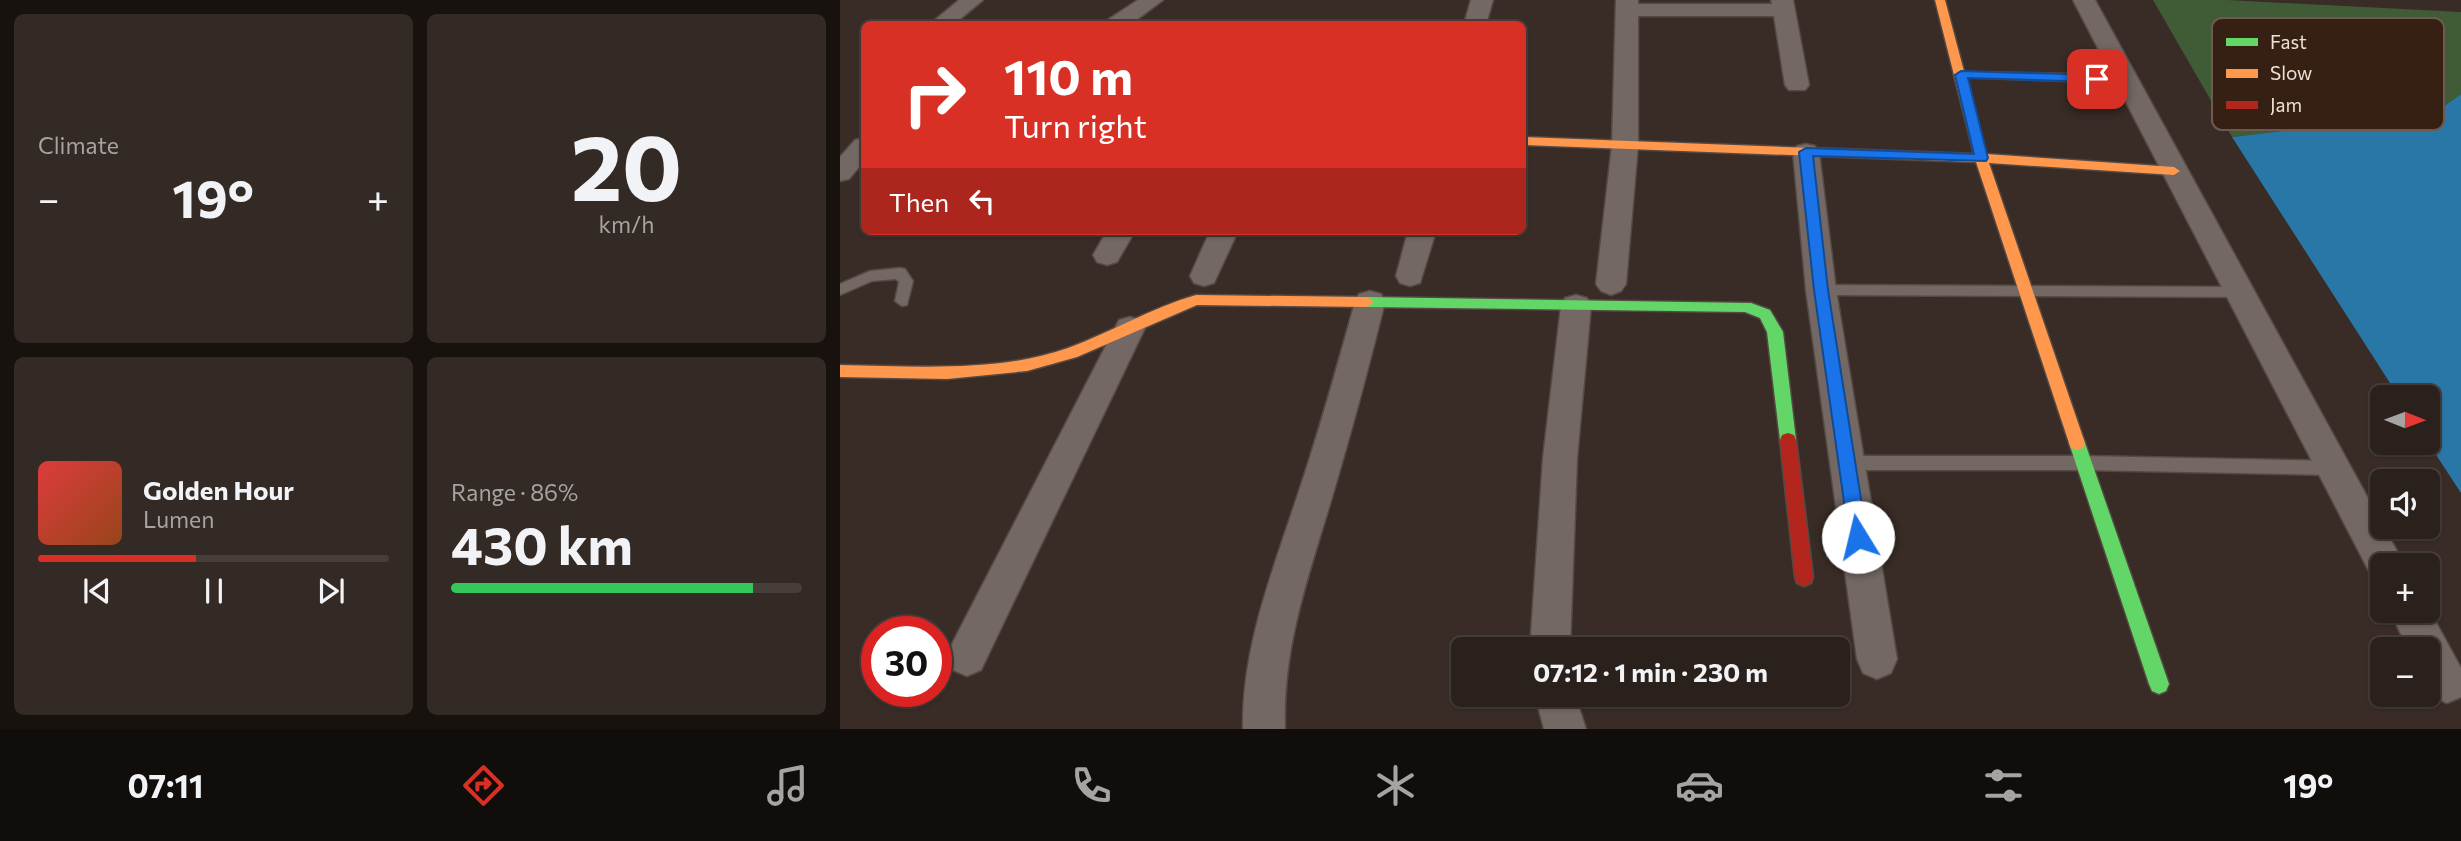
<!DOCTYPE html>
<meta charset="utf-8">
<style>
:root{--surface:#2b211c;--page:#332925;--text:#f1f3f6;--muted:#a6a3a3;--line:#473e3b;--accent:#d93025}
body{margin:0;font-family:Commissioner,sans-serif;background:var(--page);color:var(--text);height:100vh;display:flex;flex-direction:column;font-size:26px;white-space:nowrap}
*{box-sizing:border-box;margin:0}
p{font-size:23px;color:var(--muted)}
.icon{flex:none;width:38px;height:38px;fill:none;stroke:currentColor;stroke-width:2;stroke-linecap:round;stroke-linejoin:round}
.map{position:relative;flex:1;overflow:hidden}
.panel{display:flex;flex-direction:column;gap:14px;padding:14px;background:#18120f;width:840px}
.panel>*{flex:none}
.banner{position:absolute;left:21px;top:21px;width:665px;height:214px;border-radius:10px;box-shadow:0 2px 5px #0004,0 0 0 2px var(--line);background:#d93025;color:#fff;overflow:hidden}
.needle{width:46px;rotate:91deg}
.buttons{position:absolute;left:1530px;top:385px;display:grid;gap:14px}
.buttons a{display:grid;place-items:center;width:70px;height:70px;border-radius:10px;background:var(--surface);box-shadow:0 2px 5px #0004,0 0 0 2px var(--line);font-size:35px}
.speed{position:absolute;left:21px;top:616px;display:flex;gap:14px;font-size:35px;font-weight:700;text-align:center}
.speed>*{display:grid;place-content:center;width:91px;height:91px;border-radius:50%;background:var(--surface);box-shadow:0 2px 5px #0004,0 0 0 2px var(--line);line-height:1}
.speed .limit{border:10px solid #d22;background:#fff;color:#111}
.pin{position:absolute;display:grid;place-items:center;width:60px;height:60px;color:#fff;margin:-30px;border-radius:14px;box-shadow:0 4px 10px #0006}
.me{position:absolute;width:77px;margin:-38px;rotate:351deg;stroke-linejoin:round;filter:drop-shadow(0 0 5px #0008)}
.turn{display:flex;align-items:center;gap:24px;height:147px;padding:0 28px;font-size:32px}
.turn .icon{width:91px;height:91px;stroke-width:2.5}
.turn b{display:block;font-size:49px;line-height:60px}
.then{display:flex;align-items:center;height:66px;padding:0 28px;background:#0003;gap:14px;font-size:26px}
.big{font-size:52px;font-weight:700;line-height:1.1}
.panel .card{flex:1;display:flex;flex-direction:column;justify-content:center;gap:10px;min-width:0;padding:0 24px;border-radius:10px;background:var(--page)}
.panel .dial{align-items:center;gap:0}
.dial b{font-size:91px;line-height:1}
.song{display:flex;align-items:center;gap:21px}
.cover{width:84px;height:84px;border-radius:10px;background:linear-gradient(135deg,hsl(0 70% 55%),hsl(20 70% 35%))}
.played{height:7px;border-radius:4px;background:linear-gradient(90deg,var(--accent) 45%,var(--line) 45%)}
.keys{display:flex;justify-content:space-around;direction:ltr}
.heat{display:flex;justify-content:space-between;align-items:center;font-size:38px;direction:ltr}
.charge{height:10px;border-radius:5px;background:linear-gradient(90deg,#34c759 86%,var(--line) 0)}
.panel .tiles{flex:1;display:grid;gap:14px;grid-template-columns:repeat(2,1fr)}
.trip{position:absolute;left:611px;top:637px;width:399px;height:70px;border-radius:10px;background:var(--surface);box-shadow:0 2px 5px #0004,0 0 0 2px var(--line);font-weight:700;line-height:70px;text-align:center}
.tab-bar{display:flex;height:112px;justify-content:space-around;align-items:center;background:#110d0b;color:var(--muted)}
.tab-bar .icon{width:49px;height:49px}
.tab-bar .active{color:var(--accent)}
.tab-bar b{font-size:32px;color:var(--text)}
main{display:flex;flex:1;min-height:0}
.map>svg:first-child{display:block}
.green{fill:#3f5c36}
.water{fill:#2877a6}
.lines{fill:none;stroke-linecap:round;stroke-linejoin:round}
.lane-casing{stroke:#554944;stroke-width:3}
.street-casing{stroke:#554944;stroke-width:3}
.fast-casing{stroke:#554944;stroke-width:3}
.slow-casing{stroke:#554944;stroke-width:3}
.jam-casing{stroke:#554944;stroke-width:3}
.lane{fill:#736863;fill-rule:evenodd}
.street{fill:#736863;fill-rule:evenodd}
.fast{fill:#63d668;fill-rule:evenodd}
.slow{fill:#ff974d;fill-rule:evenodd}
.jam{fill:#b3261e;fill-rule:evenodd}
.route{fill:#1a73e8;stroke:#114b97;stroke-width:2}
.key{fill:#362014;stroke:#6e594f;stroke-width:2}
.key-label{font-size:19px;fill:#efdfd8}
</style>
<main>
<section class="panel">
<div class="tiles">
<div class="card"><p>Climate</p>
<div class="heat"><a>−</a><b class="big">19°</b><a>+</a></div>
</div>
<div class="card dial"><b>20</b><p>km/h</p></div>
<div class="card">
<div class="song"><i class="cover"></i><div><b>Golden Hour</b><p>Lumen</p></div></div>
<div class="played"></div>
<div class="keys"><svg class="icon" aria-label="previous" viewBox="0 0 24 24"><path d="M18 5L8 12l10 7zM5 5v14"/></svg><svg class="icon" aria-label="pause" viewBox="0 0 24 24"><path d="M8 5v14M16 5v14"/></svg><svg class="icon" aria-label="next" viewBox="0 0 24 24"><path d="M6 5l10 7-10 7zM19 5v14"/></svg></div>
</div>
<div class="card"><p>Range · 86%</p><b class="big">430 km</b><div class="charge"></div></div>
</div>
</section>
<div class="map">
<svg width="1621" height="729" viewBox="0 0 1621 729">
<rect width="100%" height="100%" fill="#392c26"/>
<path class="green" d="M 1313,0 L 1387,0 L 1621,12 L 1621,94 L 1596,112 L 1392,137 Z"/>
<path class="water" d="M 1621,94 L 1621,493 L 1587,441 L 1587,397 L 1559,397 L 1392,137 L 1596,112 Z"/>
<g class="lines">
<g class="lane-casing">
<path id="lane" d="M 1121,72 L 1285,75 L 1291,79 L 1285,83 L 1117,77 L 1115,75 Z
M 60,268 L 65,269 L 73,281 L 67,305 L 62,306 L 55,301 L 59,282 L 56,279 L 32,281 L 0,295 L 0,284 L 30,271 Z
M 981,285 L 1399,287 L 1406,292 L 1399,297 L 981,295 L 974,290 Z
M 1007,456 L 1243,456 L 1493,461 L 1499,463 L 1502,468 L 1499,473 L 1493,475 L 1243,470 L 1007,470 L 1001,468 L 998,463 L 1001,458 Z"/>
</g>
<g class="street-casing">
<path id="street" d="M 119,0 L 143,0 L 114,24 L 90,24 Z
M 298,0 L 323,0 L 291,24 L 266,24 L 269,19 Z
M 631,0 L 653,0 L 646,24 L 624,24 Z
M 776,0 L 798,0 L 798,4 L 932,4 L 931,0 L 953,0 L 969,85 L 965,90 L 949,90 L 945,85 L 934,16 L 798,16 L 798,145 L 786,284 L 781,291 L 771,295 L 761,291 L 756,284 L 772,145 Z
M 1233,0 L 1255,0 L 1558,553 L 1563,565 L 1542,565 L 1542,581 L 1532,577 Z
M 24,138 L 24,161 L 9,179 L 0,181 L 0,157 L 15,140 Z
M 966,144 L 975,146 L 979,152 L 996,290 L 1057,659 L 1051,673 L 1037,679 L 1023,673 L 1017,659 L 966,290 L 953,152 L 957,146 Z
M 267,231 L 295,231 L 277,262 L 267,265 L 257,262 L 253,255 Z
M 370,231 L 398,231 L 374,283 L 364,286 L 354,283 L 350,276 Z
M 568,231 L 596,231 L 580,283 L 570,286 L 560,283 L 556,276 Z
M 530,291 L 541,294 L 545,302 C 529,366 512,430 493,494 C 470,572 442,646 445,729 L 403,729 C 402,647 432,573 457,497 C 479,432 497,367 515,302 L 519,294 Z
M 736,295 L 747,298 L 751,306 L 737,458 L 730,649 L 690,649 L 703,458 L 721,306 L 725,298 Z
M 290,317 L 301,320 L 305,328 L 141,670 L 127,676 L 113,670 L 107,656 L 113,642 L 275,328 L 279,320 Z
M 1587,606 L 1621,668 L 1621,697 L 1607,703 L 1593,697 L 1587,687 L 1587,649 L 1568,649 L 1550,611 L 1587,611 Z
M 695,695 L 735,695 L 746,729 L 704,729 Z"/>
</g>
<g class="fast-casing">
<path id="fast" d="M 527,297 L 911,303 L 930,310 L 943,332 L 956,440 L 954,445 L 948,447 L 942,445 L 940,440 L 927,332 L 920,318 L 905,312 L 527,307 L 520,302 Z
M 1237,436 L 1243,438 L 1245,443 L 1329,684 L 1326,691 L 1319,694 L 1312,691 L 1309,684 L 1229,443 L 1231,438 Z"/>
</g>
<g class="slow-casing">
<path id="slow" d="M 1095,0 L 1105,0 L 1146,154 L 1334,167 L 1340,171 L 1334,175 L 1149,163 L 1245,443 L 1243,448 L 1237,450 L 1231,448 L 1229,443 L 1136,162 L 682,145 L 682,137 L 1134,154 Z
M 356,295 L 527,297 L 534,302 L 527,307 L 357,305 L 237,357 L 187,371 L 107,379 L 0,377 L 0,365 C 73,366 158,373 228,348 C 271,332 311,308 356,295 Z"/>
</g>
<g class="jam-casing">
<path id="jam" d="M 948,433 L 954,435 L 956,440 L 973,577 L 971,583 L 964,586 L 957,583 L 955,577 L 940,440 L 942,435 Z"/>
</g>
<use href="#lane" class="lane"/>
<use href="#street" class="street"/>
<use href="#fast" class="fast"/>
<use href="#slow" class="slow"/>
<use href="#jam" class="jam"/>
</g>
<path class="route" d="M 1121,71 L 1257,75 L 1263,79 L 1257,82 L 1128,78 L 1148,158 L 1146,161 L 973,156 L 988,290 L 1027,537 L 1025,543 L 1018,545 L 1012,543 L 1009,537 L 974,290 L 959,152 L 966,148 L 1134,154 L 1115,75 Z"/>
<rect x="1372" y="18" width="232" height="112" rx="10" class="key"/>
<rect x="1386" y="38" width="32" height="8" fill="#63d668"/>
<rect x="1386" y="69" width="32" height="9" fill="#ff974d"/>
<rect x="1386" y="101" width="32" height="8" fill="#b3261e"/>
<g class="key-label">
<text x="1430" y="49">Fast</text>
<text x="1430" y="80">Slow</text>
<text x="1430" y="112">Jam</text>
</g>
</svg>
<div class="buttons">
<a><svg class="needle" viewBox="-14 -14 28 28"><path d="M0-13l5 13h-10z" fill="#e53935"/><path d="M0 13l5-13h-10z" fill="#a6a3a3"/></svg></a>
<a><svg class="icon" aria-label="sound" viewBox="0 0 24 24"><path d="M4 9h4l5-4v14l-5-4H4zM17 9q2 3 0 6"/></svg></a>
<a>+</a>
<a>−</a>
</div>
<div class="speed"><div class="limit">30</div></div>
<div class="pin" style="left:1257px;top:79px;background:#d93025"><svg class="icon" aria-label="arrive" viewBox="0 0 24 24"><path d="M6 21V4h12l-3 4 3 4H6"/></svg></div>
<svg class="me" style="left:1018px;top:537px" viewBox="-20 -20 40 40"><circle r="19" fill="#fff"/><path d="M0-13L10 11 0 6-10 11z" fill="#1a73e8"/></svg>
<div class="trip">07:12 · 1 min · 230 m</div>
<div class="banner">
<div class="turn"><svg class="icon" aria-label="right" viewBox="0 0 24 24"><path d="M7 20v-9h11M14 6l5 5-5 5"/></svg><div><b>110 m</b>Turn right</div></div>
<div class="then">Then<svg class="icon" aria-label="left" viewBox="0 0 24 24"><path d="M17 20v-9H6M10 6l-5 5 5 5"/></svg></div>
</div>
</div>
</main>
<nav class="tab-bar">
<b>07:11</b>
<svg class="icon active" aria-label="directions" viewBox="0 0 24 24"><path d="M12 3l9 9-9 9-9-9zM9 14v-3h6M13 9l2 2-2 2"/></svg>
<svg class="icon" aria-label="music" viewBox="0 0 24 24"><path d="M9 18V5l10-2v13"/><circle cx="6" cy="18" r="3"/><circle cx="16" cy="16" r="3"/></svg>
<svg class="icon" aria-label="phone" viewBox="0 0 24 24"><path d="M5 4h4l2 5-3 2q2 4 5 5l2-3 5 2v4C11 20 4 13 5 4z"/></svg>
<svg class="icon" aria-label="climate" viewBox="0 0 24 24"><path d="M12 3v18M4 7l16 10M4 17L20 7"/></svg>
<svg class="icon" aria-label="car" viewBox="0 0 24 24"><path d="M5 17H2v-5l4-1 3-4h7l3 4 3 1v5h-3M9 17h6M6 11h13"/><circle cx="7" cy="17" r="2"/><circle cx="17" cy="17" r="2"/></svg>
<svg class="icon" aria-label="filters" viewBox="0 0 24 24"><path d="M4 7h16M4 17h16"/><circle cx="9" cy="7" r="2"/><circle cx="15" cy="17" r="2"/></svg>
<b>19°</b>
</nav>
